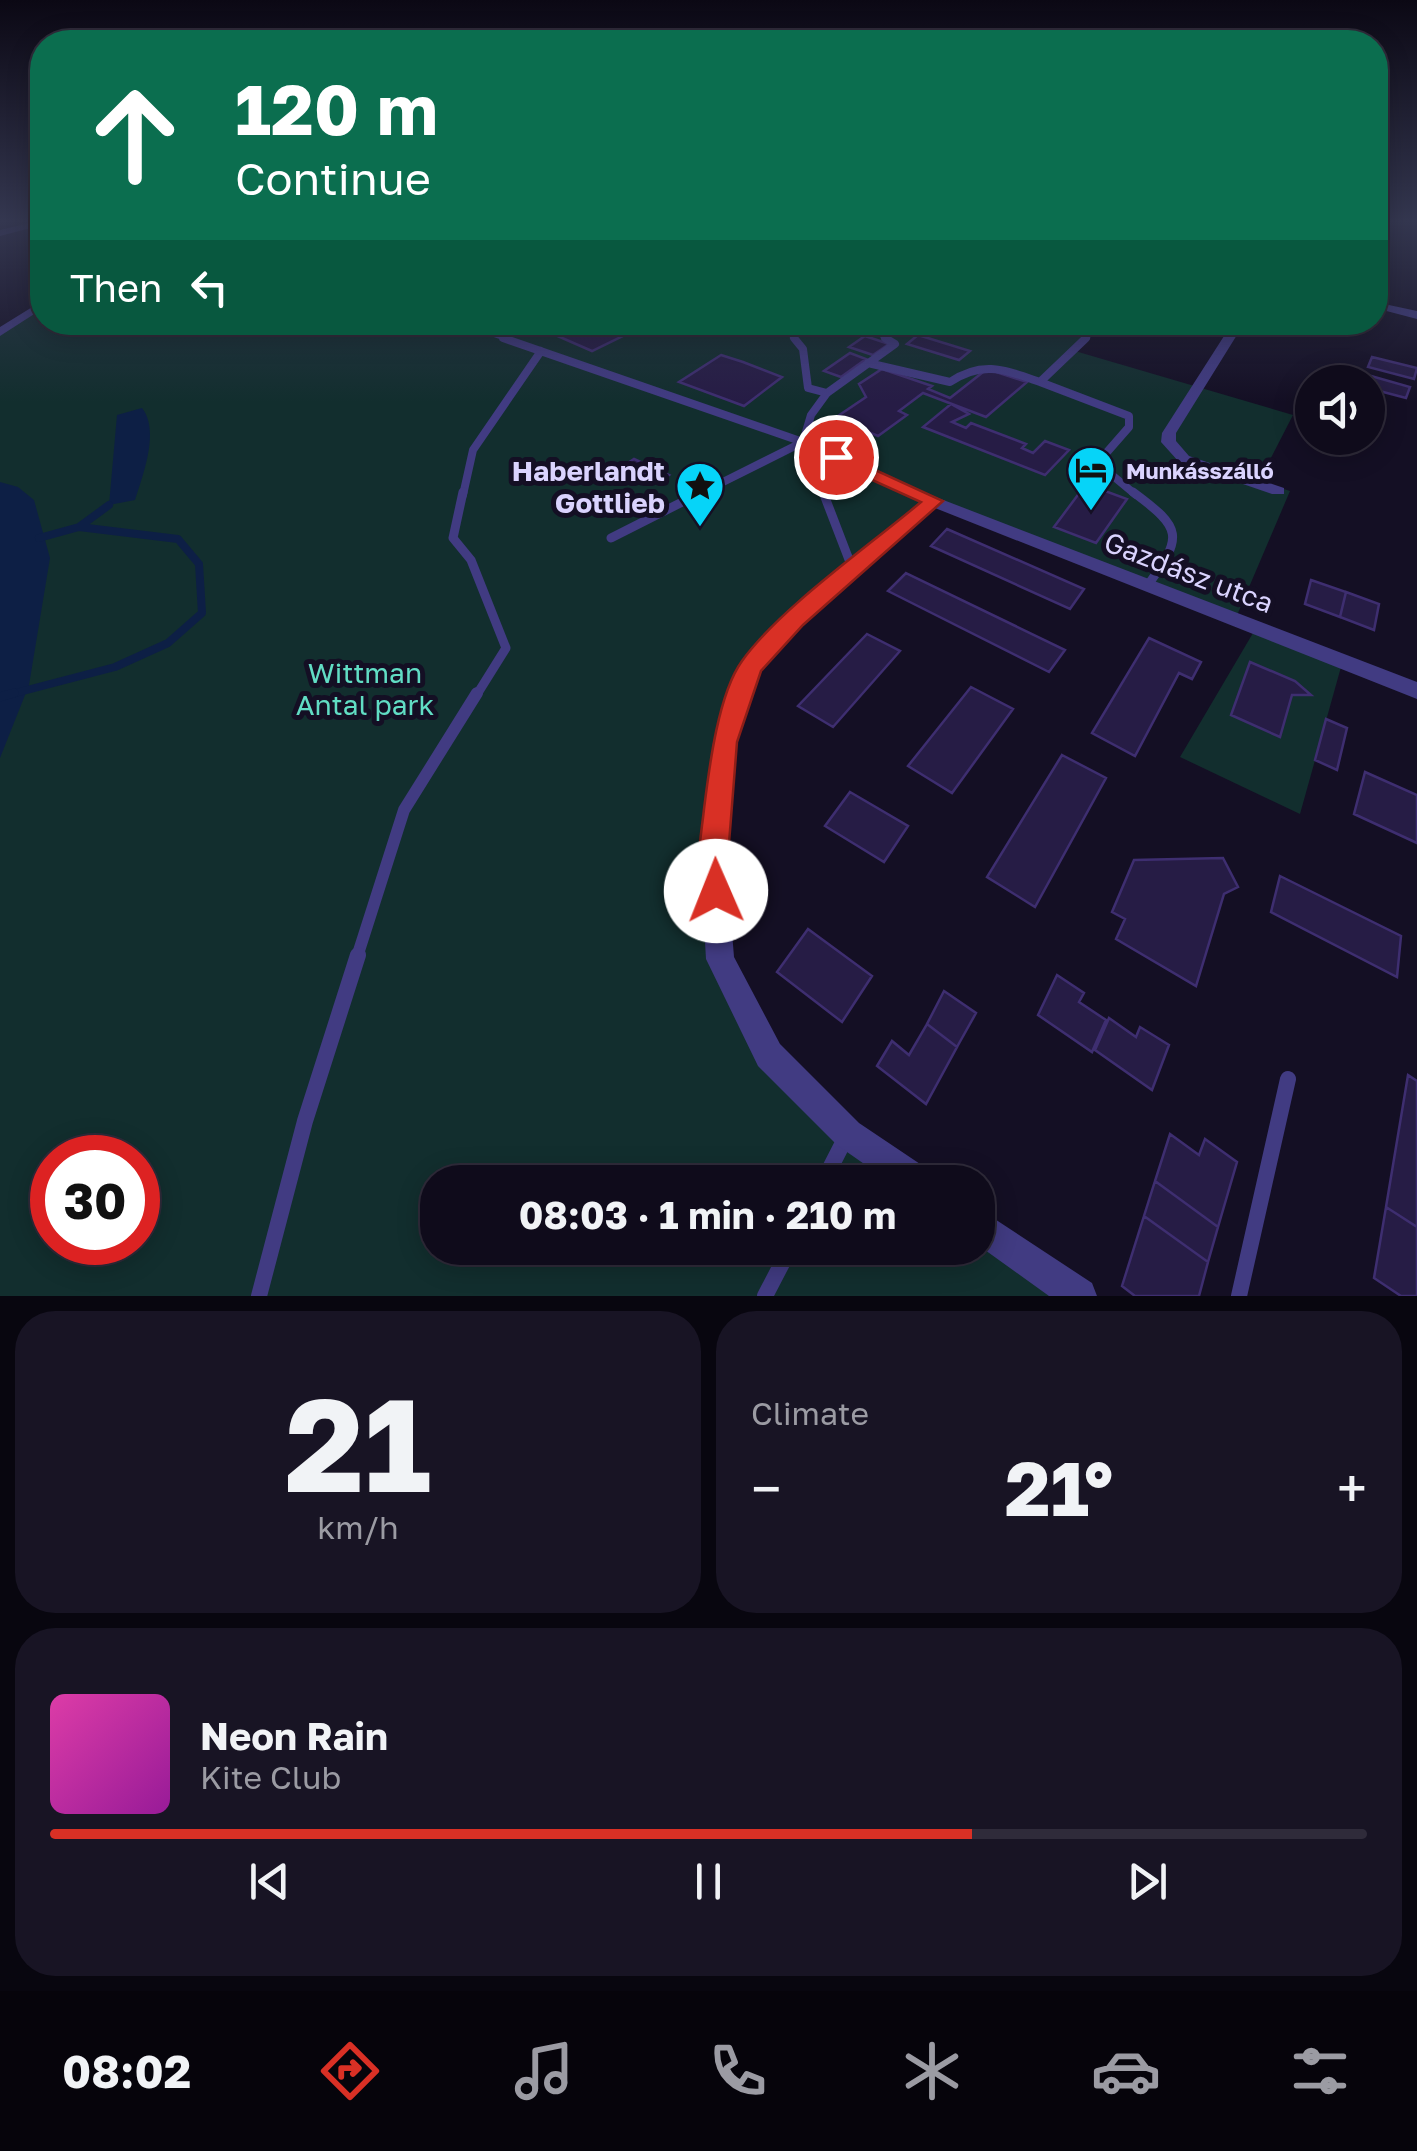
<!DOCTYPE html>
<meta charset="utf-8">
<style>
:root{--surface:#0f0b1b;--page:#181424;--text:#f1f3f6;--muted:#9b9ba3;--line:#2f2b3a;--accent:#d93025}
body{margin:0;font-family:"Golos Text",sans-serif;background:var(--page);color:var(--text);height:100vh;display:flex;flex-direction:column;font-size:38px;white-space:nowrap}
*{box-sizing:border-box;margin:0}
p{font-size:32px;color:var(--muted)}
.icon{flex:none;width:55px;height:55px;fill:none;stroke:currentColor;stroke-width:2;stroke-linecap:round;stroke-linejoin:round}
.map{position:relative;height:1296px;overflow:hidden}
.sheet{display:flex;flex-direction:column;gap:15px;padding:15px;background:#08060f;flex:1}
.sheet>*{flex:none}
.top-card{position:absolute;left:30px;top:30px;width:1358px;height:305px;border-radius:40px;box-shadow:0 5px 25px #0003,0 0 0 2px var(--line);background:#0b6e4f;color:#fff;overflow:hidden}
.tools{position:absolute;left:1295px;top:365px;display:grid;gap:20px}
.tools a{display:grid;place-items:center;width:90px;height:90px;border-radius:50%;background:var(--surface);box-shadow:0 5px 25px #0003,0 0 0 2px var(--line);font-size:50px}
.speed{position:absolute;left:30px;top:1135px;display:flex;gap:20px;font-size:50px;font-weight:700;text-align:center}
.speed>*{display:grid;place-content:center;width:130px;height:130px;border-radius:50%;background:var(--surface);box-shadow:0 5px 25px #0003,0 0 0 2px var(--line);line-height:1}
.speed .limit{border:15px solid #d22;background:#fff;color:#111}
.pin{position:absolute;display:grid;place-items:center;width:85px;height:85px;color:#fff;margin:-42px;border:5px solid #fff;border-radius:50%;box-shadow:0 2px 10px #0007}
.me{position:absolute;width:110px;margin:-55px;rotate:359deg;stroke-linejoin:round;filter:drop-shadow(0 0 8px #0008)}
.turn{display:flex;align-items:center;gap:35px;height:210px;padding:0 40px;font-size:45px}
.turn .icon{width:130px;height:130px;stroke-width:2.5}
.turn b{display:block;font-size:70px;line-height:85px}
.then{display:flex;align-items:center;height:95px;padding:0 40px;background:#0003;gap:20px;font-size:38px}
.big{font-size:75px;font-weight:700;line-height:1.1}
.sheet .tile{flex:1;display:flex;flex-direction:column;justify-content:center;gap:15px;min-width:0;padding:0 35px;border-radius:40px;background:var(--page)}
.sheet .dial{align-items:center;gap:0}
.dial b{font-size:130px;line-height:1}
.song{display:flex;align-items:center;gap:30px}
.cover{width:120px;height:120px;border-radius:15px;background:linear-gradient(135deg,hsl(320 70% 55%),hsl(300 70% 35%))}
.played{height:10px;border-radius:5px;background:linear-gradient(90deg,var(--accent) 70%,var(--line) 70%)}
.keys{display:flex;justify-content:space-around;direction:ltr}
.heat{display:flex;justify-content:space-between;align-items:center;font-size:55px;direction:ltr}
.sheet .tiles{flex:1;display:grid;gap:15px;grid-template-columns:1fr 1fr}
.tile:last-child{grid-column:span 2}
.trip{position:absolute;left:420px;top:1165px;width:575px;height:100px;border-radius:40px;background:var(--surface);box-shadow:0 5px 25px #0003,0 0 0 2px var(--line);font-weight:700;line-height:100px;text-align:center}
.dock{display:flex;height:160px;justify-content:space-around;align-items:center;background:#06040b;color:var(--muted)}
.dock .icon{width:70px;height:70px}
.dock .selected{color:var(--accent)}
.dock b{font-size:45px;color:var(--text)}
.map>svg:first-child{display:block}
.green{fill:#122e2e;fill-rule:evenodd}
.water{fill:#0d1f45}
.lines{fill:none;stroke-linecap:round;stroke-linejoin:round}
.stream-far1{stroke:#0d1f45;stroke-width:8}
.stream{stroke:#0d1f45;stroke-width:9}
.building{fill:#261c45;stroke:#3e2e70;stroke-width:2.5}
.lane-far4{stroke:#413b82;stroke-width:5}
.lane-far3{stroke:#413b82;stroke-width:8}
.lane-far2{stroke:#413b82;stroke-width:9}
.lane-far1{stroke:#413b82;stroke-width:12}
.lane{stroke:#413b82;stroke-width:16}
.street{fill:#413b82;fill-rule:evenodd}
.route{fill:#d93025;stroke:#8d1f18;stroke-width:2.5}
.labels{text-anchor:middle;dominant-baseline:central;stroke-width:10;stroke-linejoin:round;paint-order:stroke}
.far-poi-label{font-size:22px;font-weight:bold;fill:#dad3fe;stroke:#140f24;text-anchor:start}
.poi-label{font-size:28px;font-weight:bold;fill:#dad3fe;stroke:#140f24;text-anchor:end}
.street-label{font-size:28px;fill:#dad3fe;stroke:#140f24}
.park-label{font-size:28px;fill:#61ddc4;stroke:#140f24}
</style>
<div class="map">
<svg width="1417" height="1296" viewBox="0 0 1417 1296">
<rect width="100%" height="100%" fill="#140f24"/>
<path class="green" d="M 42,305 L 42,322 L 1103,323 L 1075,351 L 1293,415 L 1259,481 L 1290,491 L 1235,620 L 933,501 L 750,667 L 724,742 L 720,959 L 767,1041 L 848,1134 L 917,1182 L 438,1182 L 438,1248 L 978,1248 L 978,1225 L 1078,1296 L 0,1296 L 0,332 ZM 52,1158 L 138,1158 L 138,1242 L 52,1242 Z
M 1253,633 L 1341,667 L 1300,814 L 1180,757 ZM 1251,663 L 1295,681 L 1310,694 L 1292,695 L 1279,737 L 1231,715 Z"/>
<path class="water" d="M 142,408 C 160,430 143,475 135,500 L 109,505 L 117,415 Z
M 0,482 L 18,487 L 34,500 L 50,558 L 29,685 L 0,758 Z"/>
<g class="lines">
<path class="stream-far1" d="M 79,527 L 109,505
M 4,696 L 115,667 L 168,643 L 202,613 L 199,564 L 178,539 L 79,527 L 39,538"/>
<path class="stream" d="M 0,697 L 14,693"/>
</g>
<path class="building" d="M 566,322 L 595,330 L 610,322 L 641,327 L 592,351 L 546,331 Z
M 918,335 L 970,351 L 959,360 L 907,344 Z
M 865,336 L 889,344 L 873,355 L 849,347 Z
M 850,353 L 866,359 L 841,377 L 824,371 Z
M 721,355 L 743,362 L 782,377 L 744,406 L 679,382 Z
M 1372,357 L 1417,368 L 1414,379 L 1368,367 Z
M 882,369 L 932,386 L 928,389 L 950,398 L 987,369 L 1027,382 L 986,417 L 923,393 L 899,411 L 907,415 L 878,436 L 835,418 L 866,397 L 859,384 Z
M 1364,374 L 1410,387 L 1406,398 L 1368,388 L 1368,382 L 1360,382 Z
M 951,404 L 969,414 L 952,422 L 966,428 L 971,423 L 1026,444 L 1022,448 L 1033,453 L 1045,441 L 1069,450 L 1045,475 L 923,427 Z
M 634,459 L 669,475 L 658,483 L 639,474 L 626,483 L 610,475 Z
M 1086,484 L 1127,499 L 1096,543 L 1054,527 Z
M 947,529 L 1084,589 L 1070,609 L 931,546 Z
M 906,573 L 1065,650 L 1049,672 L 888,591 Z
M 1311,580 L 1346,592 L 1340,617 L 1305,604 Z
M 1346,592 L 1379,604 L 1374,630 L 1340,617 Z
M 867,634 L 900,651 L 833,727 L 798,706 Z
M 1149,638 L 1201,662 L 1192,679 L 1179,673 L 1135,756 L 1092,733 Z
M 1250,662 L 1295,681 L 1311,695 L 1292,695 L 1280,737 L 1231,715 Z
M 971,687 L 1013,709 L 952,793 L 908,766 Z
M 1326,719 L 1347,728 L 1337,770 L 1315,760 Z
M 1062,755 L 1106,778 L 1035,907 L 987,877 Z
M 1365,772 L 1417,795 L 1417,843 L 1354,814 Z
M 850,792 L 908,826 L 884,862 L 825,826 Z
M 1223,858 L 1238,887 L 1224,894 L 1196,986 L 1116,939 L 1125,919 L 1112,912 L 1134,860 Z
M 1280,876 L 1401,936 L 1397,977 L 1271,912 Z
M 808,929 L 872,976 L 842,1022 L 777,972 Z
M 1057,975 L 1084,993 L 1079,1002 L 1106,1020 L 1092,1052 L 1038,1015 Z
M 944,991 L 976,1013 L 957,1047 L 927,1024 Z
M 1109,1018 L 1136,1037 L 1140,1027 L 1169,1045 L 1152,1090 L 1095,1050 Z
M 927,1024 L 957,1047 L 926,1104 L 877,1066 L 892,1041 L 909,1055 Z
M 1408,1075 L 1417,1081 L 1417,1227 L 1386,1207 Z
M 1170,1134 L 1199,1155 L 1205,1139 L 1237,1162 L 1218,1227 L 1155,1181 Z
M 1155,1181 L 1218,1227 L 1208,1262 L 1144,1216 Z
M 1386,1207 L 1417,1227 L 1417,1296 L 1401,1296 L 1374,1278 Z
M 1144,1216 L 1208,1262 L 1199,1296 L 1135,1296 L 1122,1286 Z"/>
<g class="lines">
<path class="lane-far4" d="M 457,322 L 510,340
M 781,322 L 796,340
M 860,322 L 889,340
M 1084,340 L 1103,322"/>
<path class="lane-far3" d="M 503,338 L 803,442 L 920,495
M 794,338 L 803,349 L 808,388 L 827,393 L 811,415 L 803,442
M 1086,338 L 1040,382 L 1129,416 L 1129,427 L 1101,459 L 1101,466 L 1136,495
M 868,363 L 950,382 C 983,360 1005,370 1040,382
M 827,393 L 895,344 L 885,338
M 803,442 L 824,495
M 463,495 L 473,450 L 541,351
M 697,495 L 803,442"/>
<path class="lane-far2" d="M 463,492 L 453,538 L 471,560 L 506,648 L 476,696
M 823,492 L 853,570
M 914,492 L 933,501
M 1133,492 C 1183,529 1183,536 1148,585
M 611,538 L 702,492"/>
<path class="lane-far1" d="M 357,957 L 404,810 L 477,693"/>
<path class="lane" d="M 823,1182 L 845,1139
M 259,1296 L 305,1121 L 358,955
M 765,1296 L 790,1248
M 1239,1296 L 1288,1079"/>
<path class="street" d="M 42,220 L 42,225 L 0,236 L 0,230 Z
M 42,301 L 42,309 L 0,336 L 0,327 Z
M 1375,302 L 1417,311 L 1417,319 L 1375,308 Z
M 1233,322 L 1245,322 L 1176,433 L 1176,441 L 1189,456 L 1284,488 L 1284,494 L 1272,494 L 1179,462 L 1161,442 L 1162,433 Z
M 933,496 L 1417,682 L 1417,699 L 935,508 L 802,625 L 759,670 L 735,742 L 726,856 L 734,957 L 780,1044 L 859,1123 L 929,1170 L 933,1182 L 890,1182 L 837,1145 L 758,1066 L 706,959 L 700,856 L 713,742 L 743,662 L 788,615 L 927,498 Z
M 978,1208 L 1092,1283 L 1097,1296 L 1049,1296 L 978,1245 Z"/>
</g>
<linearGradient id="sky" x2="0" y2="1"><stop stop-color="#0b0814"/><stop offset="0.55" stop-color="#343750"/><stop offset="1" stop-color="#343750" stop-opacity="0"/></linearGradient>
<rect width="1417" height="402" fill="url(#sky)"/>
<path class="route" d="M 836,452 L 943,501 L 803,625 L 761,671 L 737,742 L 728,856 L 730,891 L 726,901 L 716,905 L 705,901 C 693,873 701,838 704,809 C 709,769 718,694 742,661 C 780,608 869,546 921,502 L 830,461 L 827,457 Z"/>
<defs>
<g id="hotel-pin" transform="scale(2.5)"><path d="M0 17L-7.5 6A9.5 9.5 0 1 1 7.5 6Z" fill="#06d4f8" stroke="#140f24"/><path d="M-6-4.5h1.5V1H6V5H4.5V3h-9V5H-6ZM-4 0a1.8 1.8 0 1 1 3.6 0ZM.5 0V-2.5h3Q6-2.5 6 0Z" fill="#111"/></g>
<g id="sight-pin" transform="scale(2.5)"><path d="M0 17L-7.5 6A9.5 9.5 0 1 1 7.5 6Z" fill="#06d4f8" stroke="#140f24"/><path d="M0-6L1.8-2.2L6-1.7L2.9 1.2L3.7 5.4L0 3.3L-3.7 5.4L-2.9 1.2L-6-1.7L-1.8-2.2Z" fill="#111"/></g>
</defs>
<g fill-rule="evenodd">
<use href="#hotel-pin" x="1091" y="470"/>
<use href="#sight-pin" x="700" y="486"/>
</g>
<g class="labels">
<g class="far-poi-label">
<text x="1126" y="470">Munkásszálló</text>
</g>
<g class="poi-label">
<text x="665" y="470">Haberlandt<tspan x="665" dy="32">Gottlieb</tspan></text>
</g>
<g class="street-label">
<text transform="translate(1189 572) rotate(21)">Gazdász utca</text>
</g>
<g class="park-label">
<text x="365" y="672">Wittman<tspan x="365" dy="32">Antal park</tspan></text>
</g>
</g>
</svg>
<div class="tools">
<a><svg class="icon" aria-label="sound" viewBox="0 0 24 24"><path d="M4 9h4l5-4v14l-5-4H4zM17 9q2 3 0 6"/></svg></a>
</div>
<div class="speed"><div class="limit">30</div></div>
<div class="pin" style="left:836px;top:457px;background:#d93025"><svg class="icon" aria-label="arrive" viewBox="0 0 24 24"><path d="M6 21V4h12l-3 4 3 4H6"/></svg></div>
<svg class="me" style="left:716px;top:891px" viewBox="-20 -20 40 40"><circle r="19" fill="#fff"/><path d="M0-13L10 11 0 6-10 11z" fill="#d93025"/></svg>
<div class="trip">08:03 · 1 min · 210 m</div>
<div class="top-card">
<div class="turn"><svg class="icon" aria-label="ahead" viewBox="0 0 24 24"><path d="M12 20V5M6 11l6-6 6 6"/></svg><div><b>120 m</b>Continue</div></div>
<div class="then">Then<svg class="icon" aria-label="left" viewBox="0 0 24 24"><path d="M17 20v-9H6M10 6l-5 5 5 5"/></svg></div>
</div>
</div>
<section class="sheet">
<div class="tiles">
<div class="tile dial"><b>21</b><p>km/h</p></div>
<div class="tile"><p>Climate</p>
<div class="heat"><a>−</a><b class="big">21°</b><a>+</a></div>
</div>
<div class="tile">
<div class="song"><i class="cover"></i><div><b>Neon Rain</b><p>Kite Club</p></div></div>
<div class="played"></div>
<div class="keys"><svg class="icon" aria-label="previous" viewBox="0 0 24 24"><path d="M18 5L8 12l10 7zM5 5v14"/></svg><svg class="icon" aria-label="pause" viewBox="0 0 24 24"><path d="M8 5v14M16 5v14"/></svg><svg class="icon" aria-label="next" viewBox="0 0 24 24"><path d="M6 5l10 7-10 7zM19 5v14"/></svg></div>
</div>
</div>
</section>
<nav class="dock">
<b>08:02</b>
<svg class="icon selected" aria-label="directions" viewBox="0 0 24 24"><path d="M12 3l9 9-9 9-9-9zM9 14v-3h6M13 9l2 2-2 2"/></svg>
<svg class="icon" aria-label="music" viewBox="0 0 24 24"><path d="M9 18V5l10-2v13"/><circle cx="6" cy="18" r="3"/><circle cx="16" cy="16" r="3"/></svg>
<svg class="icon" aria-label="phone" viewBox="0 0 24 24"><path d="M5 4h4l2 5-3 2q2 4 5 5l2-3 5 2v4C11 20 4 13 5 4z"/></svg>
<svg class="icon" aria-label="climate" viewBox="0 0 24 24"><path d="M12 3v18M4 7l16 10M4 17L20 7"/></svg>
<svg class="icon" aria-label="car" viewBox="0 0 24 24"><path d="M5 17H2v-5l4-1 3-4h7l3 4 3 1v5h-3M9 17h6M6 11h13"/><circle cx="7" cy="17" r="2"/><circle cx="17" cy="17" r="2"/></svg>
<svg class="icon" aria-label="filters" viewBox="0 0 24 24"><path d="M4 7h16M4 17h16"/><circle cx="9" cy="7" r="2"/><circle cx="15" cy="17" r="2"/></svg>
</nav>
